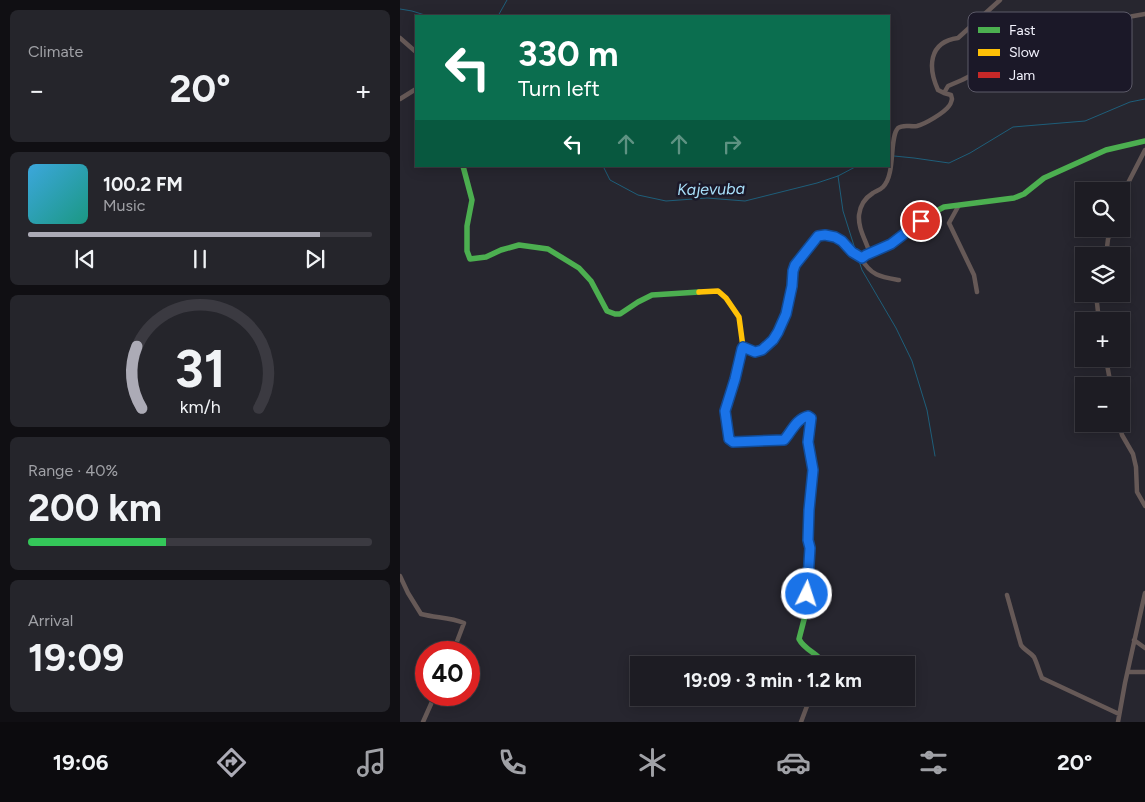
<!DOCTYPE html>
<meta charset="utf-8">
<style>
:root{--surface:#1d1c23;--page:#25252b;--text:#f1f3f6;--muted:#a0a1a6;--line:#3b3a41;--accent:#acabb6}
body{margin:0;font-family:Figtree,sans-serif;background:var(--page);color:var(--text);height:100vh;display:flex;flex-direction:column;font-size:19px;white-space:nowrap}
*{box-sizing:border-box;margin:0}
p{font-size:16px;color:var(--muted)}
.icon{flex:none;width:28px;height:28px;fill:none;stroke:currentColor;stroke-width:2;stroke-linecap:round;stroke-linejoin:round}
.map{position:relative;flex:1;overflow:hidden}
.side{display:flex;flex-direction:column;gap:10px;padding:10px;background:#100f13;width:400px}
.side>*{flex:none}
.top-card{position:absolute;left:15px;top:15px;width:475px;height:152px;border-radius:0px;box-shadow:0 2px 12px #0003,0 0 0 1px var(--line);background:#0b6e4f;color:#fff;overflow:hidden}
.tools{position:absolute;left:675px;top:182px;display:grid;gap:10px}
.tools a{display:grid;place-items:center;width:55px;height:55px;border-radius:0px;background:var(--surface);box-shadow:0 2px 12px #0003,0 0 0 1px var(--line);font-size:25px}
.speed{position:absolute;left:15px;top:641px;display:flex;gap:10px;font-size:25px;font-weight:700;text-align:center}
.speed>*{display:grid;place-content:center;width:65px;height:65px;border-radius:50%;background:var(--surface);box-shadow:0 2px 12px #0003,0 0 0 1px var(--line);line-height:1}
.speed .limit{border:8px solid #d22;background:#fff;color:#111}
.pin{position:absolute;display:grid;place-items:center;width:42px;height:42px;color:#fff;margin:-21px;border:2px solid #fff;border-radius:50%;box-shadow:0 1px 5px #0007}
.me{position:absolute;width:55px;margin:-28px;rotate:4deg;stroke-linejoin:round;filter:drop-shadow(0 0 4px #0008)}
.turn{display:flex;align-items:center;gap:18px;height:105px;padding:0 20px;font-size:22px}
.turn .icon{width:65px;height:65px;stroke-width:2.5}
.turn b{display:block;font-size:35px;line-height:42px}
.lanes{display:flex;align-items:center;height:48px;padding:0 20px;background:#0003;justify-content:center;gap:25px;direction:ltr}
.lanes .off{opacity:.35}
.big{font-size:38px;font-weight:700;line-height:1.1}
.side .widget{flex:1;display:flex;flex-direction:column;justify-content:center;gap:8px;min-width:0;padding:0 18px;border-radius:8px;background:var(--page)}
.side .dial{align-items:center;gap:0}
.dial svg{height:130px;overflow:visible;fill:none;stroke:var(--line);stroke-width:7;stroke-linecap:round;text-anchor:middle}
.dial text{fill:var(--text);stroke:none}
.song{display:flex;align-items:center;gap:15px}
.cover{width:60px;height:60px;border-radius:8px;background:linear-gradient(135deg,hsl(200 70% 55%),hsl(170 70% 35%))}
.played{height:5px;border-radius:2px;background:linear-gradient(90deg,var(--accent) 85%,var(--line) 85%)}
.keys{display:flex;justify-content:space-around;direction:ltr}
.heat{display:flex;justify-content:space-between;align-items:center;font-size:28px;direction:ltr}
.charge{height:8px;border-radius:4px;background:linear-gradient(90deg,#34c759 40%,var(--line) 0)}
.trip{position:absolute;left:230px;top:656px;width:285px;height:50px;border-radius:0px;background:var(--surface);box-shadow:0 2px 12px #0003,0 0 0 1px var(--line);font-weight:700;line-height:50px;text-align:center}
.dock{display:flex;height:80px;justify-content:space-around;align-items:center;background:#0c0b0e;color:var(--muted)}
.dock .icon{width:35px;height:35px}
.dock .current{color:var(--accent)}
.dock b{font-size:22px;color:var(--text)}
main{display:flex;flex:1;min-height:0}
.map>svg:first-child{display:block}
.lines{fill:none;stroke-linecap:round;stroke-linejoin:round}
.stream{stroke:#1e5e7a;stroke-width:1}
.street{stroke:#665957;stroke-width:4.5}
.fast{stroke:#4caf50;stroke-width:5.5}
.slow{stroke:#ffc107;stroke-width:5.5}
.jam{stroke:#c62828;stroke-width:5.5}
.route-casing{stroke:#114b97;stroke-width:12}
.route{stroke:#1a73e8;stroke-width:9}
.labels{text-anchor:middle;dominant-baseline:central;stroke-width:5;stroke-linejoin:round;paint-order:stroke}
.water-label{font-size:16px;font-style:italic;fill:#aae2fc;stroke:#1b1828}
.key{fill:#1b1828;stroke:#5c5a68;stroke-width:1}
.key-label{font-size:14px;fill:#f4f3fe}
</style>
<main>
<section class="side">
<div class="widget"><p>Climate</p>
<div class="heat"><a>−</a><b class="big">20°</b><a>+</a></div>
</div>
<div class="widget">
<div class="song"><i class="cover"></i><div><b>100.2 FM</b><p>Music</p></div></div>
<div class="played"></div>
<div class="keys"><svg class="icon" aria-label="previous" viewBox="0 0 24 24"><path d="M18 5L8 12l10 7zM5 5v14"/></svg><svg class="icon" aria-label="pause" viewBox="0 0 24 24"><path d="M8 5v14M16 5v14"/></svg><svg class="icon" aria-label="next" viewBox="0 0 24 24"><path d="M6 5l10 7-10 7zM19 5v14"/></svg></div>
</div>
<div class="widget dial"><svg viewBox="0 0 100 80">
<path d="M14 69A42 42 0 1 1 86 69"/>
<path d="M14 69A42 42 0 0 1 11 31" stroke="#acabb6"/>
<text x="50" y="56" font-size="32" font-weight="700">31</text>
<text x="50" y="72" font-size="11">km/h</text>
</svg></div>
<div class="widget"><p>Range · 40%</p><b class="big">200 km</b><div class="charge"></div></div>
<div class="widget"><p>Arrival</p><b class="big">19:09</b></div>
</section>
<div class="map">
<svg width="745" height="722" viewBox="0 0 745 722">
<rect width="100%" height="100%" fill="#27262f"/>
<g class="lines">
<path class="stream" d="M 0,9 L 12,11 L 28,16
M 98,16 L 107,0
M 494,156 L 514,158 L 549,163 L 570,153 L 613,127 L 685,121 L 730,102 L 745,99
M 203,166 L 210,180 L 238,195 L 266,201 L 307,198 L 345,201 L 417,183 L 438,176 L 457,166
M 438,176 L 443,211 L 456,252
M 459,261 L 462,270 L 496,328 L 512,361 L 527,410 L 535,456"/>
<path class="street" d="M 0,38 L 16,52
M 544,93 L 538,90 C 528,68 528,42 558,38 L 600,0
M 0,99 L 16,89
M 721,202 L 728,183 L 745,150
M 559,205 L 549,223 L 574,275 L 577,292
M 467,254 L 469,251 L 468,248 C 464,237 458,227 459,215 C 460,206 465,198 473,193 C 476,191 480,190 483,187 C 496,174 489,137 498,128 C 503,124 510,127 517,126 C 525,124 544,113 549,106 C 551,104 551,102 552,99 L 551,95 L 544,93 L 548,86 L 562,80 L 628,47 L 654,40 L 674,31 L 728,17 L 745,14
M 706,256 L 708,239 L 712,229
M 461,258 C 471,276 481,277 499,280
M 698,294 L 697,303 L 699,321
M 706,359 L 711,386
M 719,424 L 722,435 L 733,454 L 736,467 L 737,492 L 745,506
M 0,576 L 8,593 L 21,614 C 36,618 50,617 64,623 L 53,652
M 607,595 L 621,645 C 624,650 630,652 634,657 C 637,663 639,671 642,678 L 719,714
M 734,640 L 745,648
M 728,672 L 745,672
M 23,722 L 35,695
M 401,722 L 410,698
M 718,722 L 725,683 L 745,593"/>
<path class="fast" d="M 63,166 L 72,200 L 67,226 L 67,251 L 70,259 L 86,257 L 101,250 L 119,245 L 148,249 L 179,268 L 191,281 L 207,311 L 215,314 L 220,314 L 238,302 L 252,295 L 299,292
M 521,221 L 529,215 L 544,207 L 614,198 L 624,194 L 644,178 L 706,150 L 745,141
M 385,439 L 397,423 L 408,416 L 411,418 L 408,442 L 413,470 L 409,510 L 408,540 L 410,548 L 409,577 L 406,612 L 399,639 C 405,651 419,653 425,665"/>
<path class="slow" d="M 299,292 L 318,291 L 326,298 L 339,317 L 343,347 L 335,379 L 325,411 L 329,439 L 333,441 L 385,439"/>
<path class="jam" d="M 343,347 L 355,352 C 380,339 389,314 392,287 C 393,282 392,276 393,271 C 396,260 410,245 418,236 L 425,235 L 435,237 L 442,241 L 451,252 L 461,258 L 491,244 L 521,221"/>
</g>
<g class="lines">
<g class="route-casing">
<path id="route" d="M 407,594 L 410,548 L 408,540 L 409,510 L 413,470 L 408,442 L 411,418 L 408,416 C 396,419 392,431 384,440 L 333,442 L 329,439 L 325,411 L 335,379 L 342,349 L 343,347 L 355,352 L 362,350 L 373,340 L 378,332 L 386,314 L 392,286 L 393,271 L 395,265 L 418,236 L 425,235 L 435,237 L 442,241 L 452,252 L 462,258 L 466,255 L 491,244 L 521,221"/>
</g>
<use href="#route" class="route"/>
</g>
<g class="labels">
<g class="water-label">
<text transform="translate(311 189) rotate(-1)">Kajevuba</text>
</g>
</g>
<rect x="568" y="12" width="164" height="80" rx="8" class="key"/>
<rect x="578" y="27" width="22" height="6" fill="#4caf50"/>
<rect x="578" y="49" width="22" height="7" fill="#ffc107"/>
<rect x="578" y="72" width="22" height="6" fill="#c62828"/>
<g class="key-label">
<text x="609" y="35">Fast</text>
<text x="609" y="57">Slow</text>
<text x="609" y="80">Jam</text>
</g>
</svg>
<div class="tools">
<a><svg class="icon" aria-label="search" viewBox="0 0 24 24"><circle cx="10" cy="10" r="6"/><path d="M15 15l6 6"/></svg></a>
<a><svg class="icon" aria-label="layers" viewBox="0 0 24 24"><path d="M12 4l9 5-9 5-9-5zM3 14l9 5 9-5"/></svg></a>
<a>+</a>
<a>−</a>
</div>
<div class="speed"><div class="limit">40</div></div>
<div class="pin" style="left:521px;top:221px;background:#d93025"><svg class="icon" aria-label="arrive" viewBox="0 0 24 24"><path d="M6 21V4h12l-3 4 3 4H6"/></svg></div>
<svg class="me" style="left:407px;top:594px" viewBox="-20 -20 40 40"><circle r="17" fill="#1a73e8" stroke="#fff" stroke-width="3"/><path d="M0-11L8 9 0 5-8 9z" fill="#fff"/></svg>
<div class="trip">19:09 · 3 min · 1.2 km</div>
<div class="top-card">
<div class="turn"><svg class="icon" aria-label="left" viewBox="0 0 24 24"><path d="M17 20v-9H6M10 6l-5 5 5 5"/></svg><div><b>330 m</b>Turn left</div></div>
<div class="lanes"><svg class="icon" aria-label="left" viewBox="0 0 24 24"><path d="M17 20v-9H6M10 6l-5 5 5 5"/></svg><svg class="icon off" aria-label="ahead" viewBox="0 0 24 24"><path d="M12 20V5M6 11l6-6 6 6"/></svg><svg class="icon off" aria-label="ahead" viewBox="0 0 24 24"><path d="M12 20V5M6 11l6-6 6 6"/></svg><svg class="icon off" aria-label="right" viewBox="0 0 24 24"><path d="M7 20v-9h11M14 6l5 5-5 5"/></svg></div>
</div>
</div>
</main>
<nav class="dock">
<b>19:06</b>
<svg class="icon current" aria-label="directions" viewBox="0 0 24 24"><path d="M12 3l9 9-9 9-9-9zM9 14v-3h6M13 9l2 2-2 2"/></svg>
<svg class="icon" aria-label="music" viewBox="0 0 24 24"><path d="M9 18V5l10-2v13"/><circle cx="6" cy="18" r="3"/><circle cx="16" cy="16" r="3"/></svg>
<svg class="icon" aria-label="phone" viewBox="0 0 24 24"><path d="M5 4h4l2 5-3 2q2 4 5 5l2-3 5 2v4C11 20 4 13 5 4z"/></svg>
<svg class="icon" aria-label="climate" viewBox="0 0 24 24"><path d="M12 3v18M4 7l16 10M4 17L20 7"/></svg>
<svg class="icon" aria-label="car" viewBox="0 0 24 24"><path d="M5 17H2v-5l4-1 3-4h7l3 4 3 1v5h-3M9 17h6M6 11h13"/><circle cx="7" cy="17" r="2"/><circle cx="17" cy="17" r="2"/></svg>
<svg class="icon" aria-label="filters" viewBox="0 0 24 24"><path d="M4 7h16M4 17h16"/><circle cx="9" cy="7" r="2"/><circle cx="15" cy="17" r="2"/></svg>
<b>20°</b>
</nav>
